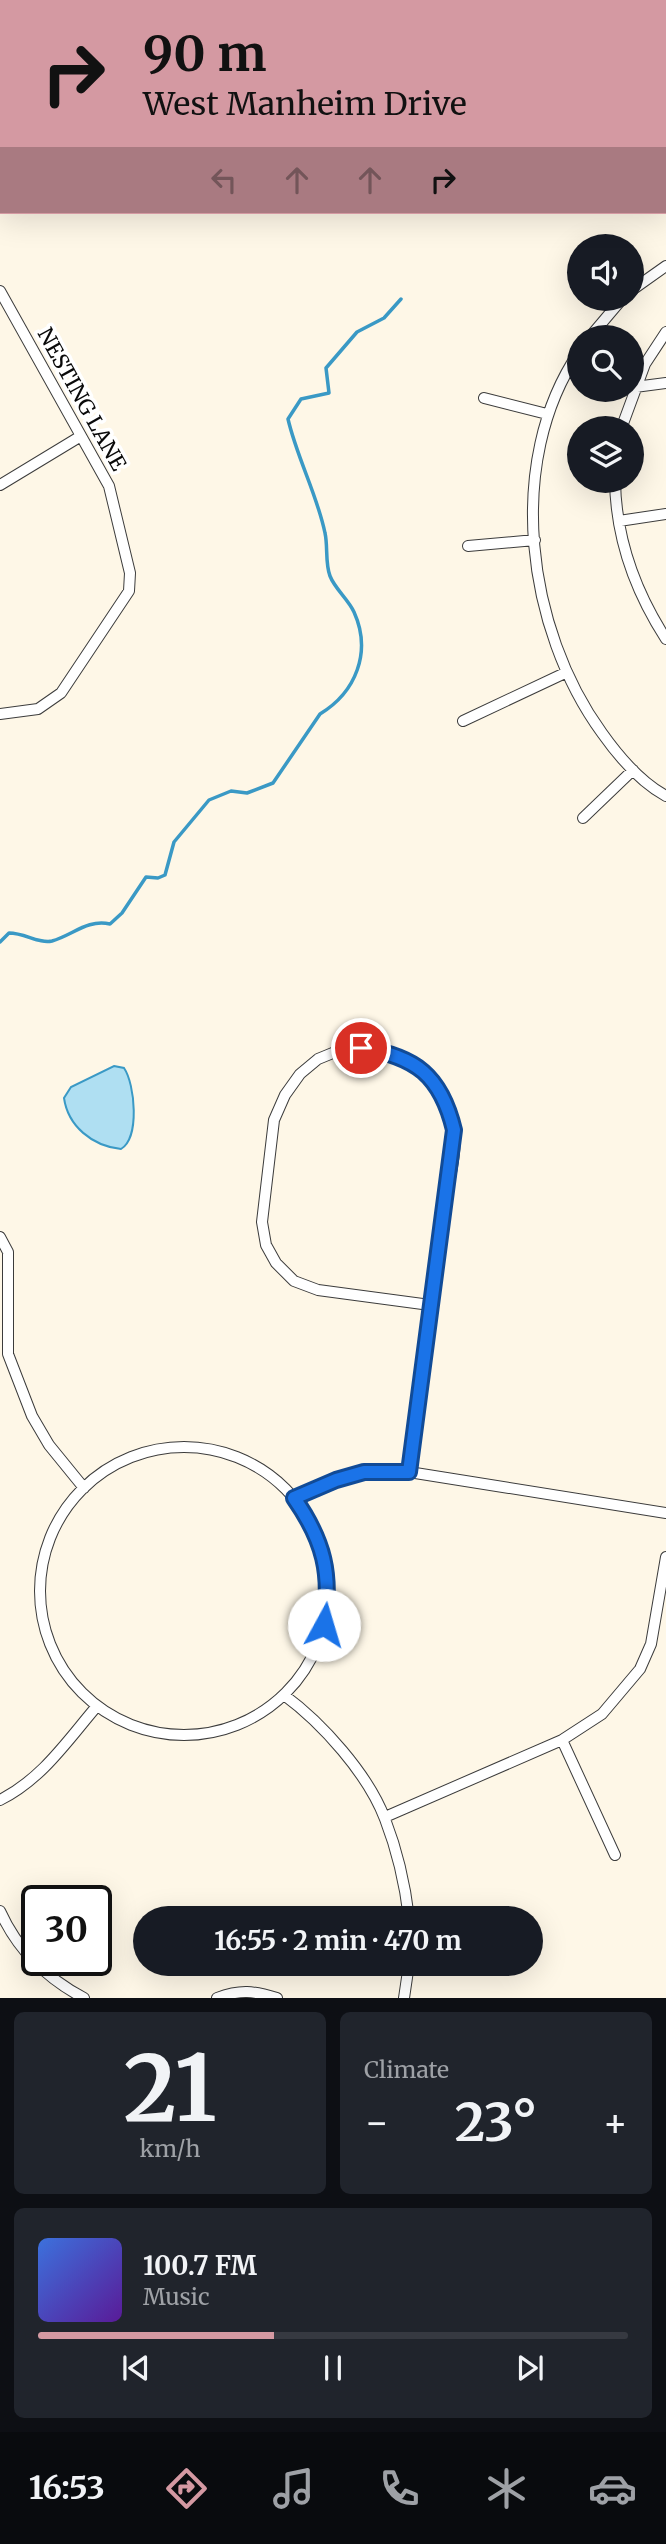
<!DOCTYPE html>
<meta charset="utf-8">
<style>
:root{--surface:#171b24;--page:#20242c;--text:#f1f3f6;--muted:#9ea1a6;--line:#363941;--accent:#d499a2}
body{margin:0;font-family:Merriweather,serif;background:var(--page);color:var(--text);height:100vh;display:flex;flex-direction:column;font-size:26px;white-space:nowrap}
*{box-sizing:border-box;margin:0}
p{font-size:23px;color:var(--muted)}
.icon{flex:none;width:38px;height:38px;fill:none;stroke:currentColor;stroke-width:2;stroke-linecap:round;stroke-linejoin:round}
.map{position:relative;height:1998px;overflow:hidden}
.drawer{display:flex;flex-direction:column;gap:14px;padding:14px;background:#0d0f14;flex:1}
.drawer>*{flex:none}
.hud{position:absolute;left:0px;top:0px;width:667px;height:214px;box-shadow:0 7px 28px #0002;background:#d499a2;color:#111;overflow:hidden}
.controls{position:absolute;left:567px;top:234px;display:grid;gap:14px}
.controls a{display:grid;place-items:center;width:77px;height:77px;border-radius:50%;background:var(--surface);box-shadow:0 7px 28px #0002;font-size:35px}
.speed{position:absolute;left:21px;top:1885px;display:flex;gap:14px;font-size:35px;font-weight:700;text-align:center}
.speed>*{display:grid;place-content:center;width:91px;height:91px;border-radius:50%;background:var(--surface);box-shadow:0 7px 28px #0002;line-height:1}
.speed .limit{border:4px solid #111;border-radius:10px;background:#fff;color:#111}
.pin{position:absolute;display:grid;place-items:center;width:60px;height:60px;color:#fff;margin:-30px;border:4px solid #fff;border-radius:50%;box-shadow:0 2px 7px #0007}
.me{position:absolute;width:77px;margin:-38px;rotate:6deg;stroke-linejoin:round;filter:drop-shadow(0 0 5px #0008)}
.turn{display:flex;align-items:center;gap:24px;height:147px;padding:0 28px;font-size:32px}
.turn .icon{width:91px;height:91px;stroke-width:2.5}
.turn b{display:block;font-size:49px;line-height:60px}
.lanes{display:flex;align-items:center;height:66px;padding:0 28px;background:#0003;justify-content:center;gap:35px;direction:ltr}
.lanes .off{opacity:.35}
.big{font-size:52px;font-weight:700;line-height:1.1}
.drawer .card{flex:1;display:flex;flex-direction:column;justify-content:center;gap:10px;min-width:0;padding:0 24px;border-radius:10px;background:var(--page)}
.drawer .dial{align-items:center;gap:0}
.dial b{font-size:91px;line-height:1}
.song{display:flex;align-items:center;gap:21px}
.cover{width:84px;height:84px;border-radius:10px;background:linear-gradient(135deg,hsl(220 70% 55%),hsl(270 70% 35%))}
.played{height:7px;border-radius:4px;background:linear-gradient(90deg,var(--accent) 40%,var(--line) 40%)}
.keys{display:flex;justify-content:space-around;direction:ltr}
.heat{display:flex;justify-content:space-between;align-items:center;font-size:38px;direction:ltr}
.drawer .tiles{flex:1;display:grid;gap:14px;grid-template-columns:1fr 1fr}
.card:last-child{grid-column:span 2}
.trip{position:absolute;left:133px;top:1906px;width:410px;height:70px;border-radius:35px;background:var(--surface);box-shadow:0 7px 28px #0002;font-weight:700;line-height:70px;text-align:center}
.menu{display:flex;height:112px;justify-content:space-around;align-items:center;background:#090b0e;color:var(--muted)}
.menu .icon{width:49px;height:49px}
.menu .on{color:var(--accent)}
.menu b{font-size:32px;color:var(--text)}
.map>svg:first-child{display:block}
.water{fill:#afdff2;stroke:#3a99c5;stroke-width:2}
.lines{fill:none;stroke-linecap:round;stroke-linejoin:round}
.stream{stroke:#3a99c5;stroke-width:3.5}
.minor-casing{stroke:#3c3c3c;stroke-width:12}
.minor{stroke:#fff;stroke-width:10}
.route-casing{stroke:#114b97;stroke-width:18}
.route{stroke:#1a73e8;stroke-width:12}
.labels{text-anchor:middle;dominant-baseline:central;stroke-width:7;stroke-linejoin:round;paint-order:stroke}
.street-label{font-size:21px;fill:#090909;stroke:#fff}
</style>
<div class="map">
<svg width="666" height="1998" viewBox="0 0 666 1998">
<rect width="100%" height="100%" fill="#fef7e7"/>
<path class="water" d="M 114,1066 L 124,1068 C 135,1084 140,1138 121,1149 C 92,1146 68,1126 64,1098 L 71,1087 Z"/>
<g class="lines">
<path class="stream" d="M 0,942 L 9,933 C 25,933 39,944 52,941 C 73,935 87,919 110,924 L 122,913 L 146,877 L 158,878 L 165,875 L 174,842 L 209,800 L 231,791 L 247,793 L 273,783 L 320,714 C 356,692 372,652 354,612 C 348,599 335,589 330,576 C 325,563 328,546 325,533 C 317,494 297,458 288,419 L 301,399 L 329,393 L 326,368 L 357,332 L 384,318 L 401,299"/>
<g class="minor-casing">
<path id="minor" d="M 206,0 L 207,2
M 59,2 L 61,0
M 0,30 L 2,30
M 632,290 L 666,266
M 0,291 L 109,486 L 130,573 L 129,591 L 61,693 L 38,709 L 0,714
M 589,338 L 622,299
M 579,352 C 504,462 527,630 602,733 C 619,757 640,782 666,796
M 635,387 L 666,383
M 484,398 L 547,414
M 621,429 L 645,364 L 666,332
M 615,481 C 616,539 635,591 666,639
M 0,485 L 81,436
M 619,521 L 666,514
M 468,546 L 535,540
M 463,721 L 565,673
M 583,818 L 633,770
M 361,1048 C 407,1054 448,1078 454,1129 C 457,1153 449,1180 445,1204 C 440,1238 435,1271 430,1305 L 318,1290 L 294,1281 L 276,1263 L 266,1245 L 262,1222 L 274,1120 L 285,1095 L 300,1074 L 318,1059 L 340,1050 Z
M 0,1237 L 8,1252 L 8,1354 L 32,1416 L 49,1445 L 84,1488
M40 1591a144 144 0 1 1 288 0a144 144 0 1 1-288 0Z
M 409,1472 L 430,1305
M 294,1498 L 336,1480 L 364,1472 L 409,1472 L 666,1513
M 284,1695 C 322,1723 368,1774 385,1819 C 397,1850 405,1884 409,1918
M 562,1740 L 615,1855
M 0,1800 C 42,1779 67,1741 97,1706
M 385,1817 L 562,1740 L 602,1714 L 640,1669 L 651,1644 L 666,1557
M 0,1911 C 18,1951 46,1978 84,1998
M 217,1998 C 241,1989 253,1991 277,1998
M 404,1998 L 409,1964"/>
</g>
<use href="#minor" class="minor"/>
</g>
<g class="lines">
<g class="route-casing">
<path id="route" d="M 324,1625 C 332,1574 324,1541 294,1498 L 336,1480 L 364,1472 L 409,1472 L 454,1130 C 441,1076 416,1056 361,1048"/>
</g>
<use href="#route" class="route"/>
</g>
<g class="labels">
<g class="street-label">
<text transform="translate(82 399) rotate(61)">NESTING LANE</text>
</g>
</g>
</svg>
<div class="controls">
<a><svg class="icon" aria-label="sound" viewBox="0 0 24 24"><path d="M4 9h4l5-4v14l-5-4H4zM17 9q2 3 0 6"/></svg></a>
<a><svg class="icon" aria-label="search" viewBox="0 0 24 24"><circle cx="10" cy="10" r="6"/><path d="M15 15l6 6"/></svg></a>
<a><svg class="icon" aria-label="layers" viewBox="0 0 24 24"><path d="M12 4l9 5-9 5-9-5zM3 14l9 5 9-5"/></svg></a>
</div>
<div class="speed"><div class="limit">30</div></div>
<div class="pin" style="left:361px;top:1048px;background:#d93025"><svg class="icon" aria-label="arrive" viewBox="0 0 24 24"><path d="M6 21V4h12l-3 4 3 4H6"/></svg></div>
<svg class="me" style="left:324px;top:1625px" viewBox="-20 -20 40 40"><circle r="19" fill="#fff"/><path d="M0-13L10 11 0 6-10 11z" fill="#1a73e8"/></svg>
<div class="trip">16:55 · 2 min · 470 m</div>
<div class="hud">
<div class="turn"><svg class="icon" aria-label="right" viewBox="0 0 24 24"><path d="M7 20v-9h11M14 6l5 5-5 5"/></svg><div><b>90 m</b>West Manheim Drive</div></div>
<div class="lanes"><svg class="icon off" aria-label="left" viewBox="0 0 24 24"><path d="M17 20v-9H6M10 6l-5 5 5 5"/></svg><svg class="icon off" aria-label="ahead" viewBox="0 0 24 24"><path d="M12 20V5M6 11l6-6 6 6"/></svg><svg class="icon off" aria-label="ahead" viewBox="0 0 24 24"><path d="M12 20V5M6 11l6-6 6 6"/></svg><svg class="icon" aria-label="right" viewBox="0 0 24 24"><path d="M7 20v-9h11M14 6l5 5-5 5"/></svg></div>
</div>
</div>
<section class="drawer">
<div class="tiles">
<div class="card dial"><b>21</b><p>km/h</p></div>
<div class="card"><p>Climate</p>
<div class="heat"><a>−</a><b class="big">23°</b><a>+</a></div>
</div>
<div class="card">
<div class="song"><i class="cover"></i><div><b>100.7 FM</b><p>Music</p></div></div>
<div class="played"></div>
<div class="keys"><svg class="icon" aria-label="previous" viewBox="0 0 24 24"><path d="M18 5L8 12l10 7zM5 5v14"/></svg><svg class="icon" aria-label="pause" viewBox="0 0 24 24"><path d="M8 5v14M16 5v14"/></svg><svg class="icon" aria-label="next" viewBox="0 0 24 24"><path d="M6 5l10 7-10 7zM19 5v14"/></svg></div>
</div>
</div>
</section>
<nav class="menu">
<b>16:53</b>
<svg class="icon on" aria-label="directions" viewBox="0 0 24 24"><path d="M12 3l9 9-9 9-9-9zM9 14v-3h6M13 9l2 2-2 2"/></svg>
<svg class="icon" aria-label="music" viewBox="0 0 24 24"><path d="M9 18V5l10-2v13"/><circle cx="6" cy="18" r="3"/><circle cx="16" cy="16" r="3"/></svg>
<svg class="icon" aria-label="phone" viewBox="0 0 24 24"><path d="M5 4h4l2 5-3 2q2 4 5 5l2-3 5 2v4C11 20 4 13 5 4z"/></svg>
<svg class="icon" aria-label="climate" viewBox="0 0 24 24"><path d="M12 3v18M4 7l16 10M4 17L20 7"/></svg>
<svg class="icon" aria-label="car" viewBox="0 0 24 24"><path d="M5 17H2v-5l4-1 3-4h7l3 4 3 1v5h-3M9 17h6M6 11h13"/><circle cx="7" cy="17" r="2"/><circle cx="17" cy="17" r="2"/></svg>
</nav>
